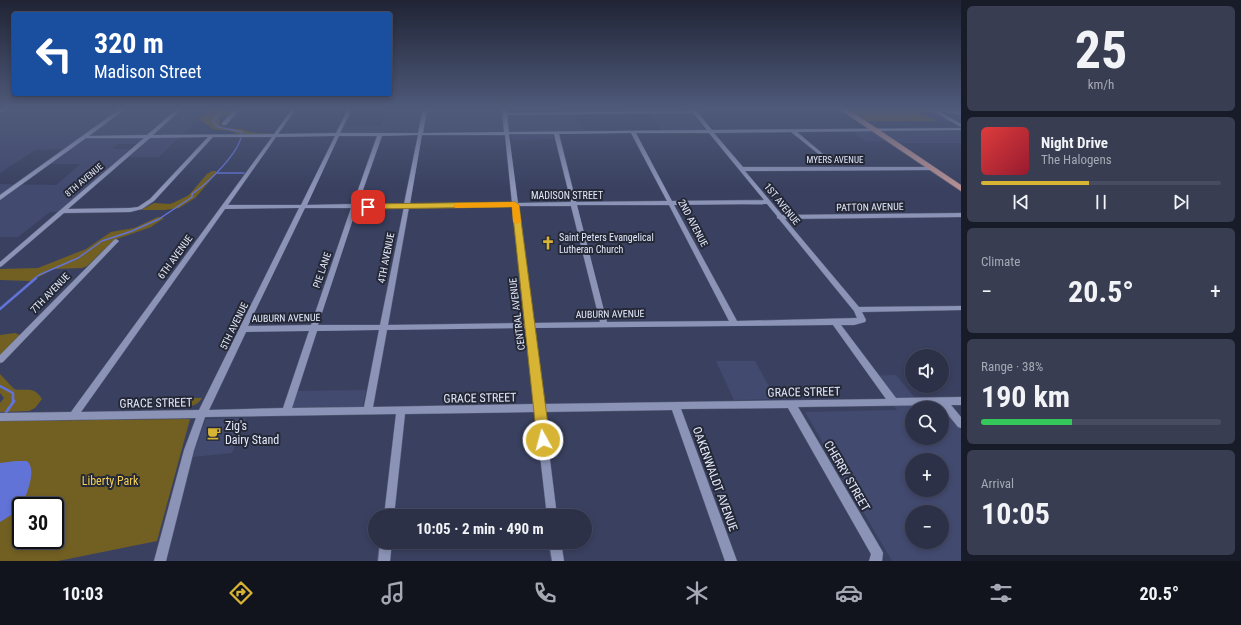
<!DOCTYPE html>
<meta charset="utf-8">
<style>
:root{--surface:#2c3148;--page:#383d52;--text:#f1f3f6;--muted:#a6a9b4;--line:#484c60;--accent:#d7b434}
body{margin:0;font-family:"Roboto Condensed",sans-serif;background:var(--page);color:var(--text);height:100vh;display:flex;flex-direction:column;font-size:15px;white-space:nowrap}
*{box-sizing:border-box;margin:0}
p{font-size:13px;color:var(--muted)}
.icon{flex:none;width:22px;height:22px;fill:none;stroke:currentColor;stroke-width:2;stroke-linecap:round;stroke-linejoin:round}
.map{position:relative;flex:1;overflow:hidden}
.details{display:flex;flex-direction:column;gap:6px;padding:6px;background:#181b28;width:280px}
.details>*{flex:none}
.hud{position:absolute;left:12px;top:12px;width:380px;height:84px;border-radius:4px;box-shadow:0 2px 6px #0003,0 0 0 1px var(--line);background:#1a4fa0;color:#fff;overflow:hidden}
.buttons{position:absolute;left:905px;top:349px;display:grid;gap:8px}
.buttons a{display:grid;place-items:center;width:44px;height:44px;border-radius:50%;background:var(--surface);box-shadow:0 2px 6px #0003,0 0 0 1px var(--line);font-size:20px}
.speed{position:absolute;left:12px;top:497px;display:flex;gap:8px;font-size:20px;font-weight:700;text-align:center}
.speed>*{display:grid;place-content:center;width:52px;height:52px;border-radius:50%;background:var(--surface);box-shadow:0 2px 6px #0003,0 0 0 1px var(--line);line-height:1}
.speed .limit{border:2px solid #111;border-radius:6px;background:#fff;color:#111}
.pin{position:absolute;display:grid;place-items:center;width:34px;height:34px;color:#fff;margin:-17px;border-radius:8px;box-shadow:0 2px 6px #0006}
.me{position:absolute;width:44px;margin:-22px;rotate:353deg;stroke-linejoin:round;filter:drop-shadow(0 0 3px #0008)}
.turn{display:flex;align-items:center;gap:14px;height:84px;padding:0 16px;font-size:18px}
.turn .icon{width:52px;height:52px;stroke-width:2.5}
.turn b{display:block;font-size:28px;line-height:34px}
.big{font-size:30px;font-weight:700;line-height:1.1}
.details .widget{flex:1;display:flex;flex-direction:column;justify-content:center;gap:6px;min-width:0;padding:0 14px;border-radius:6px;background:var(--page)}
.details .dial{align-items:center;gap:0}
.dial b{font-size:52px;line-height:1}
.song{display:flex;align-items:center;gap:12px}
.cover{width:48px;height:48px;border-radius:6px;background:linear-gradient(135deg,hsl(0 70% 55%),hsl(350 70% 35%))}
.played{height:4px;border-radius:2px;background:linear-gradient(90deg,var(--accent) 45%,var(--line) 45%)}
.keys{display:flex;justify-content:space-around;direction:ltr}
.heat{display:flex;justify-content:space-between;align-items:center;font-size:22px;direction:ltr}
.charge{height:6px;border-radius:3px;background:linear-gradient(90deg,#34c759 38%,var(--line) 0)}
.trip{position:absolute;left:368px;top:509px;width:224px;height:40px;border-radius:20px;background:var(--surface);box-shadow:0 2px 6px #0003,0 0 0 1px var(--line);font-weight:700;line-height:40px;text-align:center}
.tab-bar{display:flex;height:64px;justify-content:space-around;align-items:center;background:#12141d;color:var(--muted)}
.tab-bar .icon{width:28px;height:28px}
.tab-bar .selected{color:var(--accent)}
.tab-bar b{font-size:18px;color:var(--text)}
main{display:flex;flex:1;min-height:0}
.map>svg:first-child{display:block}
.built{fill:#424a6f;fill-rule:evenodd}
.green{fill:#726023;fill-rule:evenodd}
.water{fill:#6273d8}
.lines{fill:none;stroke-linecap:round;stroke-linejoin:round}
.stream-far2{stroke:#6273d8;stroke-width:1.5}
.stream-far1{stroke:#6273d8;stroke-width:2.5}
.stream{stroke:#6273d8;stroke-width:3}
.river{fill:#6273d8;fill-rule:evenodd}
.minor-casing{stroke:#575d77;stroke-width:1}
.major-casing{stroke:#575d77;stroke-width:1}
.minor{fill:#8b94b7;fill-rule:evenodd}
.major{fill:#b68f92;fill-rule:evenodd}
.route{fill:#d7b434;stroke:#8c7522}
.slow{fill:#f59e0b}
.labels{text-anchor:middle;dominant-baseline:central;stroke-width:4;stroke-linejoin:round;paint-order:stroke}
.far-street-label{font-size:9px;fill:#e3e8fb;stroke:#252937}
.street-label{font-size:10px;fill:#e3e8fb;stroke:#252937}
.poi-label{font-size:10px;fill:#e3e8fb;stroke:#252937;text-anchor:start}
.near-street-label{font-size:12px;fill:#e3e8fb;stroke:#252937}
.near-poi-label{font-size:12px;fill:#e3e8fb;stroke:#252937;text-anchor:start}
.near-park-label{font-size:12px;fill:#f3d052;stroke:#252937}
</style>
<main>
<div class="map">
<svg width="961" height="561" viewBox="0 0 961 561">
<rect width="100%" height="100%" fill="#3a4160"/>
<path class="built" d="M 14,109 L 209,109 L 159,157 L 128,157 L 143,144 L 118,144 L 112,149 L 132,149 L 58,212 L 50,212 L 18,237 L 0,237 L 0,184 L 56,185 L 81,164 L 51,164 L 70,149 L 35,150 L 0,173 L 0,112 Z
M 387,109 L 507,109 L 508,114 L 577,114 L 584,131 L 552,132 L 554,139 L 512,140 L 510,131 L 341,133 L 345,126 L 381,126 Z
M 587,109 L 689,109 L 705,130 L 661,130 L 649,113 L 589,114 Z
M 918,111 L 961,116 L 961,143 L 900,143 L 897,141 L 867,142 L 849,129 L 960,128 L 948,121 L 935,121 Z
M 716,361 L 755,361 L 776,399 L 734,400 Z
M 896,375 L 923,408 L 912,408 L 912,438 L 942,438 L 942,410 L 944,410 L 961,429 L 961,561 L 892,561 L 805,412 L 897,410 L 871,376 ZM 912,460 L 942,460 L 942,490 L 912,490 ZM 912,512 L 942,512 L 942,542 L 912,542 Z
M 366,390 L 363,407 L 291,408 L 296,391 Z
M 246,418 L 232,453 L 192,457 L 206,419 Z"/>
<path class="green" d="M 209,109 L 233,109 L 228,115 L 219,118 L 220,125 L 227,128 L 242,129 L 249,132 L 273,134 L 238,134 L 230,131 L 213,129 L 199,119 Z
M 846,109 L 928,109 L 935,113 L 919,112 L 935,121 L 866,121 Z
M 212,171 L 216,171 L 216,174 L 195,198 L 179,208 L 165,210 L 141,210 L 154,203 L 170,204 L 175,202 L 189,195 L 207,174 Z
M 158,217 L 164,218 L 151,227 L 114,240 L 87,266 L 82,268 L 54,269 L 31,281 L 0,280 L 0,269 L 38,268 L 86,249 L 111,232 L 134,228 Z
M 15,333 L 20,335 L 0,356 L 0,335 Z
M 0,374 L 14,389 C 27,392 33,385 42,399 L 35,408 L 29,411 L 0,412 L 0,403 L 4,398 L 0,393 Z
M 181,398 L 202,398 C 196,408 187,406 176,407 Z
M 190,419 L 157,541 L 58,561 L 0,561 L 0,421 ZM 21,506 L 55,506 L 55,540 L 21,540 Z"/>
<path class="water" d="M 16,461 L 27,461 C 37,470 27,491 24,502 L 26,506 L 21,506 L 21,509 L 0,522 L 0,463 Z"/>
<g class="lines">
<path class="stream-far2" d="M 217,173 L 244,173
M 34,279 L 39,275 L 78,258 L 102,241 L 132,231 L 159,219 L 192,197 L 192,194 C 208,183 241,152 242,132 L 218,127 L 213,122 L 223,109"/>
<path class="stream-far1" d="M 0,309 L 36,278
M 0,386 L 13,393 L 13,402"/>
<path class="stream" d="M 5,414 L 14,401"/>
<path class="river" d="M 939,109 L 961,111 L 961,115 L 939,111 Z"/>
<g class="minor-casing">
<path id="minor" d="M 120,109 L 125,109 L 89,136 L 147,135 L 177,109 L 182,109 L 153,135 L 274,134 L 292,109 L 296,109 L 278,134 L 336,133 L 348,109 L 352,109 L 340,133 L 418,133 L 423,109 L 427,109 L 423,133 L 504,132 L 502,109 L 506,109 L 507,113 L 691,111 L 690,109 L 695,109 L 712,130 L 961,128 L 961,130 L 797,132 L 823,154 L 823,155 L 821,156 L 791,132 L 714,133 L 743,167 L 932,167 L 933,168 L 930,170 L 745,171 L 782,215 L 961,213 L 961,217 L 785,219 L 859,307 L 961,306 L 961,310 L 862,312 L 866,320 L 865,322 L 854,325 L 841,325 L 896,398 L 961,397 L 961,405 L 951,405 L 961,417 L 961,428 L 958,427 L 940,405 L 798,407 L 881,549 L 883,553 L 882,561 L 869,561 L 871,554 L 788,408 L 681,409 L 737,561 L 725,561 L 672,410 L 544,412 L 557,516 L 547,516 L 535,412 L 405,414 L 394,516 L 384,516 L 396,414 L 205,417 L 194,450 L 166,561 L 154,561 L 184,450 L 196,418 L 0,421 L 0,413 L 71,412 L 272,137 L 213,137 L 154,201 L 142,209 L 130,212 L 64,213 L 2,266 L 0,267 L 0,262 L 144,138 L 86,138 L 0,200 L 0,195 ZM 693,113 L 707,130 L 509,132 L 507,115 ZM 631,133 L 667,201 L 576,202 L 559,134 ZM 636,133 L 709,133 L 764,200 L 672,201 ZM 509,134 L 554,134 L 571,202 L 518,203 ZM 418,135 L 404,204 L 358,204 L 382,136 ZM 422,135 L 505,135 L 512,203 L 410,204 ZM 335,136 L 301,205 L 228,205 L 276,137 ZM 339,136 L 377,136 L 353,204 L 307,205 ZM 208,137 L 150,199 L 138,207 L 130,208 L 68,209 L 150,138 ZM 767,204 L 777,216 L 777,218 L 779,219 L 854,311 L 857,318 L 737,321 L 674,205 ZM 577,205 L 669,205 L 729,321 L 607,322 ZM 513,206 L 525,323 L 388,325 L 409,207 ZM 518,206 L 571,206 L 600,322 L 533,323 ZM 357,207 L 404,207 L 380,325 L 318,325 ZM 299,208 L 199,410 L 81,412 L 225,209 ZM 305,208 L 351,208 L 311,325 L 248,326 ZM 833,325 L 886,399 L 543,404 L 534,328 ZM 526,328 L 534,404 L 373,407 L 387,330 ZM 379,330 L 364,407 L 292,408 L 317,331 ZM 309,331 L 283,408 L 209,410 L 246,332 Z
M 235,109 L 240,109 L 226,125 L 222,125 L 222,123 Z
M 929,109 L 935,109 L 961,124 L 961,127 Z
M 116,239 L 119,241 L 118,242 L 3,362 L 0,363 L 0,355 L 114,240 Z
M 380,542 L 392,542 L 390,561 L 378,561 Z
M 549,542 L 561,542 L 564,561 L 552,561 Z"/>
</g>
<g class="major-casing">
<path id="major" d="M 0,109 L 10,109 L 0,113 Z
M 839,109 L 847,109 L 878,129 L 961,185 L 961,191 Z"/>
</g>
<use href="#minor" class="minor"/>
<use href="#major" class="major"/>
</g>
<linearGradient id="sky" x2="0" y2="1"><stop stop-color="#202435"/><stop offset="0.58" stop-color="#4f5a7a"/><stop offset="1" stop-color="#4f5a7a" stop-opacity="0"/></linearGradient>
<rect width="961" height="188" fill="url(#sky)"/>
<path class="route" d="M 515,202 L 519,205 L 550,440 L 548,444 L 543,445 L 539,444 L 537,440 L 512,207 L 368,209 L 364,207 L 368,204 Z"/>
<path class="slow" d="M 515,202 L 519,205 L 521,222 L 517,224 L 513,222 L 512,207 L 456,208 L 452,206 L 456,203 Z"/>
<defs>
<g id="church-bare" transform="scale(1.08)"><path d="M-1.2-6h2.4v3.5h3.3v2.4h-3.3V6h-2.4V-.1h-3.3v-2.4h3.3Z" fill="#d7b434" stroke="#252937" stroke-width="2.5" paint-order="stroke"/></g>
<g id="cafe-bare" transform="scale(1.08)"><path d="M-5.5-4.5H6V0H3Q3 3.5 0 3.5H-2.5Q-5.5 3.5-5.5 0ZM3-3.2v2h1.7v-2ZM-6 4.5H4V6H-6Z" fill="#d7b434" stroke="#252937" stroke-width="2.5" paint-order="stroke"/></g>
</defs>
<g fill-rule="evenodd">
<use href="#church-bare" x="548" y="243"/>
<use href="#cafe-bare" x="214" y="433"/>
</g>
<g class="labels">
<g class="far-street-label">
<text x="835" y="160">MYERS AVENUE</text>
<text transform="translate(84 180) rotate(-40)">8TH AVENUE</text>
</g>
<g class="street-label">
<text x="567" y="195">MADISON STREET</text>
<text transform="translate(782 204) rotate(51)">1ST AVENUE</text>
<text transform="translate(870 207) rotate(-1)">PATTON AVENUE</text>
<text transform="translate(693 223) rotate(62)">2ND AVENUE</text>
<text transform="translate(175 257) rotate(-54)">6TH AVENUE</text>
<text transform="translate(386 258) rotate(-79)">4TH AVENUE</text>
<text transform="translate(322 270) rotate(-71)">PIE LANE</text>
<text transform="translate(50 293) rotate(-46)">7TH AVENUE</text>
<text transform="translate(517 314) rotate(-97)">CENTRAL AVENUE</text>
<text transform="translate(610 314) rotate(-1)">AUBURN AVENUE</text>
<text transform="translate(286 318) rotate(-1)">AUBURN AVENUE</text>
<text transform="translate(234 326) rotate(-64)">5TH AVENUE</text>
</g>
<g class="poi-label">
<text x="559" y="237">Saint Peters Evangelical<tspan x="559" dy="12">Lutheran Church</tspan></text>
</g>
<g class="near-street-label">
<text transform="translate(804 392) rotate(-1)">GRACE STREET</text>
<text transform="translate(480 398) rotate(-1)">GRACE STREET</text>
<text transform="translate(156 403) rotate(-1)">GRACE STREET</text>
<text transform="translate(847 476) rotate(60)">CHERRY STREET</text>
<text transform="translate(715 479) rotate(70)">OAKENWALDT AVENUE</text>
</g>
<g class="near-poi-label">
<text x="225" y="426">Zig's<tspan x="225" dy="14">Dairy Stand</tspan></text>
</g>
<g class="near-park-label">
<text x="110" y="481">Liberty Park</text>
</g>
</g>
</svg>
<div class="buttons">
<a><svg class="icon" aria-label="sound" viewBox="0 0 24 24"><path d="M4 9h4l5-4v14l-5-4H4zM17 9q2 3 0 6"/></svg></a>
<a><svg class="icon" aria-label="search" viewBox="0 0 24 24"><circle cx="10" cy="10" r="6"/><path d="M15 15l6 6"/></svg></a>
<a>+</a>
<a>−</a>
</div>
<div class="speed"><div class="limit">30</div></div>
<div class="pin" style="left:368px;top:207px;background:#d93025"><svg class="icon" aria-label="arrive" viewBox="0 0 24 24"><path d="M6 21V4h12l-3 4 3 4H6"/></svg></div>
<svg class="me" style="left:543px;top:440px" viewBox="-20 -20 40 40"><circle r="17" fill="#d7b434" stroke="#fff" stroke-width="3"/><path d="M0-11L8 9 0 5-8 9z" fill="#fff"/></svg>
<div class="trip">10:05 · 2 min · 490 m</div>
<div class="hud">
<div class="turn"><svg class="icon" aria-label="left" viewBox="0 0 24 24"><path d="M17 20v-9H6M10 6l-5 5 5 5"/></svg><div><b>320 m</b>Madison Street</div></div>
</div>
</div>
<section class="details">
<div class="widget dial"><b>25</b><p>km/h</p></div>
<div class="widget">
<div class="song"><i class="cover"></i><div><b>Night Drive</b><p>The Halogens</p></div></div>
<div class="played"></div>
<div class="keys"><svg class="icon" aria-label="previous" viewBox="0 0 24 24"><path d="M18 5L8 12l10 7zM5 5v14"/></svg><svg class="icon" aria-label="pause" viewBox="0 0 24 24"><path d="M8 5v14M16 5v14"/></svg><svg class="icon" aria-label="next" viewBox="0 0 24 24"><path d="M6 5l10 7-10 7zM19 5v14"/></svg></div>
</div>
<div class="widget"><p>Climate</p>
<div class="heat"><a>−</a><b class="big">20.5°</b><a>+</a></div>
</div>
<div class="widget"><p>Range · 38%</p><b class="big">190 km</b><div class="charge"></div></div>
<div class="widget"><p>Arrival</p><b class="big">10:05</b></div>
</section>
</main>
<nav class="tab-bar">
<b>10:03</b>
<svg class="icon selected" aria-label="directions" viewBox="0 0 24 24"><path d="M12 3l9 9-9 9-9-9zM9 14v-3h6M13 9l2 2-2 2"/></svg>
<svg class="icon" aria-label="music" viewBox="0 0 24 24"><path d="M9 18V5l10-2v13"/><circle cx="6" cy="18" r="3"/><circle cx="16" cy="16" r="3"/></svg>
<svg class="icon" aria-label="phone" viewBox="0 0 24 24"><path d="M5 4h4l2 5-3 2q2 4 5 5l2-3 5 2v4C11 20 4 13 5 4z"/></svg>
<svg class="icon" aria-label="climate" viewBox="0 0 24 24"><path d="M12 3v18M4 7l16 10M4 17L20 7"/></svg>
<svg class="icon" aria-label="car" viewBox="0 0 24 24"><path d="M5 17H2v-5l4-1 3-4h7l3 4 3 1v5h-3M9 17h6M6 11h13"/><circle cx="7" cy="17" r="2"/><circle cx="17" cy="17" r="2"/></svg>
<svg class="icon" aria-label="filters" viewBox="0 0 24 24"><path d="M4 7h16M4 17h16"/><circle cx="9" cy="7" r="2"/><circle cx="15" cy="17" r="2"/></svg>
<b>20.5°</b>
</nav>
